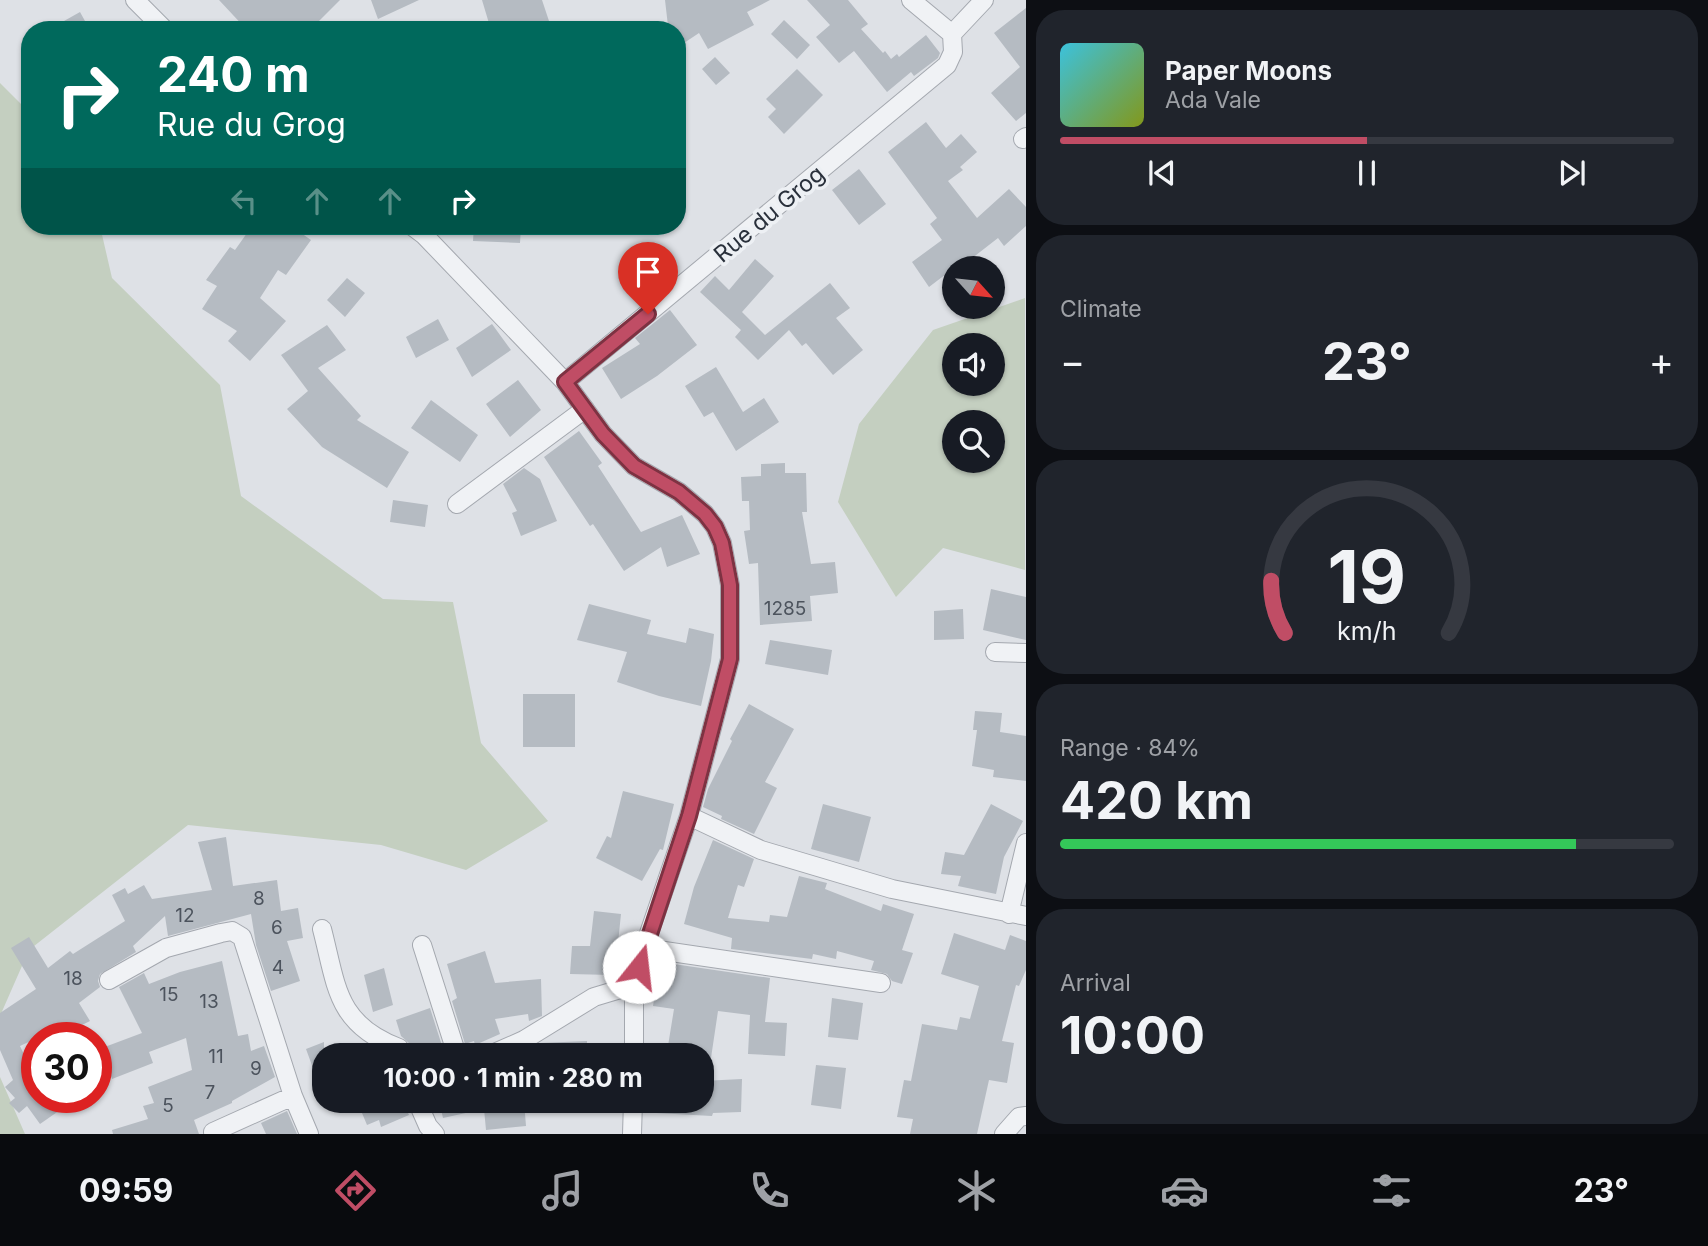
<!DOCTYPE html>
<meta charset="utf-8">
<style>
:root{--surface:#171b24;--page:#20242c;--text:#f1f3f6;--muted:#9ea1a6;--line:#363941;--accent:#c04d65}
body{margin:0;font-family:Inter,sans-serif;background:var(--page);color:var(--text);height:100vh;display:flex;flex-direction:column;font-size:26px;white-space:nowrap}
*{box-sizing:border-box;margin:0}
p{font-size:23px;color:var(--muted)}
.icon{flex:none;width:38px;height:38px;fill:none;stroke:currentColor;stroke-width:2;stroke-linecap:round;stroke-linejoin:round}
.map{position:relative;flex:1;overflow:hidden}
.details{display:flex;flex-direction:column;gap:10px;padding:10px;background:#0d0f14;width:682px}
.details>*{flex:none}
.hud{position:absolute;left:21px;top:21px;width:665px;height:214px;border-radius:28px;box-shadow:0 2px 5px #0004;background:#00695c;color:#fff;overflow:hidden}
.needle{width:46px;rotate:117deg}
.controls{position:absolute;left:942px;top:256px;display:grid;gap:14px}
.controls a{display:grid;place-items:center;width:63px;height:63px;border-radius:50%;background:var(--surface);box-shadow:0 2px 5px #0004;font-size:35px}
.speed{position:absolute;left:21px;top:1022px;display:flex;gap:14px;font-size:35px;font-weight:700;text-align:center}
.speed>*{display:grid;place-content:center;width:91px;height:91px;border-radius:50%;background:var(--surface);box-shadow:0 2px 5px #0004;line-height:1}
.speed .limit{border:10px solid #d22;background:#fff;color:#111}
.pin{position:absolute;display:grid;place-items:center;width:60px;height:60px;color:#fff;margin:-72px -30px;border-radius:50% 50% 50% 0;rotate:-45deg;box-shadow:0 0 7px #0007}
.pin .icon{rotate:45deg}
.me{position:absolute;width:77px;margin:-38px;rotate:16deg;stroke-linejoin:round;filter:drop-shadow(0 0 5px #0008)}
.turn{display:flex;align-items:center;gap:24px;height:147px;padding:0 21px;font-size:32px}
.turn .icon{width:91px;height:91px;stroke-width:2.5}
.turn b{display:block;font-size:49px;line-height:60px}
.lanes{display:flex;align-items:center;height:66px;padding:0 21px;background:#0003;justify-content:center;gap:35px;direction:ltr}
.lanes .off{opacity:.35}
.big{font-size:52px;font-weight:700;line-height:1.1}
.details .widget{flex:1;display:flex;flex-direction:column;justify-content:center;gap:10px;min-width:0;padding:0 24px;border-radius:28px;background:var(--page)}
.details .dial{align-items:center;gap:0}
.dial svg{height:182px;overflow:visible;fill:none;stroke:var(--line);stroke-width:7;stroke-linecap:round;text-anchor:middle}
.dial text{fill:var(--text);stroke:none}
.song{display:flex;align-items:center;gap:21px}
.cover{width:84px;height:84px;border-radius:10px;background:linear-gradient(135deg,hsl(190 70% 55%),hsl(70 70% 35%))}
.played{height:7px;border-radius:4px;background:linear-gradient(90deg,var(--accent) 50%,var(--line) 50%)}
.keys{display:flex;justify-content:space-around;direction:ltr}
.heat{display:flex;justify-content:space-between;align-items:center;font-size:38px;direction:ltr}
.charge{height:10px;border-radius:5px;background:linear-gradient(90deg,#34c759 84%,var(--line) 0)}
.trip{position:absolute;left:312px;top:1043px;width:402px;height:70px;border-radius:28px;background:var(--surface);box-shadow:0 2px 5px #0004;font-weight:700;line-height:70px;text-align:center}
.menu{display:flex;height:112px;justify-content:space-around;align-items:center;background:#090b0e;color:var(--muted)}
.menu .icon{width:49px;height:49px}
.menu .current{color:var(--accent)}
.menu b{font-size:32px;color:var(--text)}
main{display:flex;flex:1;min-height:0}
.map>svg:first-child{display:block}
.green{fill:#c4cfc0;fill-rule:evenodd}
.building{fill:#b5bbc2}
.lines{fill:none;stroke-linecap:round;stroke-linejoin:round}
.street-casing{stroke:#a4a8af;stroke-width:20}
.street{stroke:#f0f2f5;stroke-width:18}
.route-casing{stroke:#7d3242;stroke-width:18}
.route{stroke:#c04d65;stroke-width:12}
.labels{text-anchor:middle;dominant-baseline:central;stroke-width:7;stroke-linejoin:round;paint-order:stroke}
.number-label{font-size:19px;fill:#4c535d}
.street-label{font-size:23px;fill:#29303b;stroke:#edf0f4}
</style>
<main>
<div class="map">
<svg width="1026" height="1134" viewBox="0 0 1026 1134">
<rect width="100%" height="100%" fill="#dee1e6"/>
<path class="green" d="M 0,83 L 30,113 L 30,226 L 100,226 L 112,278 L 220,385 L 241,496 L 383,599 L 453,602 L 481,743 L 548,821 L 466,870 L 381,845 L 188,825 L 29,950 L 0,1016 Z
M 1025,298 L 1025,570 L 943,548 L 896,597 L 838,502 L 859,424 L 933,330 ZM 954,345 L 992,345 L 992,383 L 954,383 ZM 954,422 L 992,422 L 992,460 L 954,460 Z
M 0,1077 L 25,1134 L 0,1134 Z"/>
<path class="building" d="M 219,0 L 340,0 L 310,30 L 247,30 Z
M 371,0 L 419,0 L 378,19 Z
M 482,0 L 542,0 L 552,30 L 491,30 Z
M 665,0 L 770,0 L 747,12 L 754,25 L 708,49 L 699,33 L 681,45 L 677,39 L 677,30 L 671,30 L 668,26 Z
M 807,0 L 848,0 L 868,24 L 861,29 L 883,53 L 885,51 L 891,59 L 897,54 L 899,57 L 926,35 L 940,53 L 938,58 L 914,76 L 911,72 L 887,92 L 854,51 L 839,63 L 816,37 L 830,25 Z
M 1026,8 L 1026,113 L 1016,121 L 991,93 L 1020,67 L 994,33 Z
M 80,12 L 90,30 L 48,30 Z
M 784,20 L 810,45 L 797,59 L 771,34 Z
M 715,57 L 730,73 L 716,85 L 702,69 Z
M 797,69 L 823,95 L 784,134 L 768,117 L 776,109 L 766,99 Z
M 926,122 L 946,148 L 961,134 L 977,152 L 960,167 L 963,170 L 948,181 L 977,218 L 1009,189 L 1026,207 L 1026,226 L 1004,246 L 998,238 L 962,266 L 961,264 L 954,268 L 929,287 L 912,262 L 942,240 L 930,224 L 937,218 L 888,152 Z
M 859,169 L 886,204 L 859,225 L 832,190 Z
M 252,226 L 291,226 L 311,240 L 286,275 L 278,270 L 260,298 L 286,321 L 250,361 L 228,341 L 237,331 L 202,309 L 217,286 L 206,280 L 230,247 L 235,250 Z
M 474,226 L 521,226 L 520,243 L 473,241 Z
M 755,259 L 774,276 L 742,312 L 765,335 L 830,283 L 850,308 L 836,318 L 863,350 L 833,375 L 806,343 L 802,346 L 789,330 L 758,360 L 735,337 L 741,330 L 700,292 L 715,276 L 729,290 Z
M 347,278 L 365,293 L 345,317 L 327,300 Z
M 670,310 L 697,345 L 657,376 L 621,399 L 602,368 L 640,344 L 635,338 Z
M 438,319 L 449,340 L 416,358 L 406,337 Z
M 492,324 L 511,350 L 472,377 L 456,348 Z
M 327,325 L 346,350 L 318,368 L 361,416 L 357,420 L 409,452 L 387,488 L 322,447 L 287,409 L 308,391 L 281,355 Z
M 716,367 L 743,412 L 764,398 L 779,422 L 736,451 L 713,412 L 704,417 L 685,386 Z
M 518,380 L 541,410 L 510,437 L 486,404 Z
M 431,400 L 478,435 L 460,462 L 411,428 Z
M 579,431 L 602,463 L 598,466 L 641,532 L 682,515 L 700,554 L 667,567 L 661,547 L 624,571 L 593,524 L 590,526 L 544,457 Z
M 785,463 L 785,473 L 806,473 L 807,512 L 802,512 L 811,564 L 835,562 L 838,593 L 810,596 L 812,621 L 760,625 L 758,563 L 749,564 L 744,531 L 750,530 L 749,501 L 742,501 L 741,477 L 761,476 L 761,464 Z
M 524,468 L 540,479 L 557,521 L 521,536 L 512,513 L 517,511 L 503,484 Z
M 393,500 L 428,505 L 425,527 L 390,522 Z
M 991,589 L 1026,597 L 1026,640 L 983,630 Z
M 589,604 L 651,620 L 647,634 L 686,643 L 689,628 L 714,634 L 711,661 L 701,706 L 659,696 L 617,682 L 627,652 L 577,640 Z
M 963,609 L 964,639 L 934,640 L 934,611 Z
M 770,640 L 832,650 L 828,675 L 765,664 Z
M 523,694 L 575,694 L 575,747 L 523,747 Z
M 749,704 L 794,729 L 765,782 L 777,788 L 754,834 L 721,819 L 722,816 L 703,807 L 708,789 L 732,741 L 730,739 Z
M 975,711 L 1002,713 L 1000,732 L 1026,736 L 1026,781 L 993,777 L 994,770 L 972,766 L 977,730 L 973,730 Z
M 623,791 L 674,804 L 663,850 L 660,849 L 642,881 L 596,858 L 607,836 L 611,838 Z
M 823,804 L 871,817 L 859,862 L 811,849 Z
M 991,804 L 1023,821 L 1004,857 L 996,894 L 958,886 L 961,876 L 941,874 L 945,852 L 964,855 Z
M 226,837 L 233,886 L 277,880 L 281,911 L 298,908 L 303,938 L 287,941 L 300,981 L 271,991 L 256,945 L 251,914 L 168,936 L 165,916 L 133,946 L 136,952 L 100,974 L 98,981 L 100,987 L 79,1003 L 90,1021 L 78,1027 L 84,1038 L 37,1038 L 20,1046 L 27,1061 L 22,1064 L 37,1080 L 37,1097 L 56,1097 L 63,1108 L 40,1124 L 27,1106 L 19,1113 L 9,1103 L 15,1098 L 5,1087 L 13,1080 L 0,1050 L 0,1013 L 36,989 L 11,948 L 29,937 L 48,968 L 70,951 L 73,954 L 125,921 L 112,895 L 125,888 L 128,894 L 144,885 L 152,899 L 212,890 L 198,842 Z
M 713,840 L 754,859 L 744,887 L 738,885 L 728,918 L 769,922 L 770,915 L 787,917 L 799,876 L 827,883 L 825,889 L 881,911 L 883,904 L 914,914 L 902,950 L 913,953 L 902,984 L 892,981 L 887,974 L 871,970 L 874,961 L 837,951 L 836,959 L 813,954 L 812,959 L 731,949 L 732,938 L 684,924 L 694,887 Z
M 594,911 L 621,914 L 618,943 L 613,942 L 611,975 L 570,974 L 572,946 L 590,946 Z
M 954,933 L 1005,950 L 1010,935 L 1026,941 L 1026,970 L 1019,986 L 1016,985 L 1002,1041 L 1014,1043 L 1007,1083 L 989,1080 L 977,1134 L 910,1134 L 913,1119 L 897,1117 L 904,1080 L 911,1081 L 922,1024 L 957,1030 L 960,1017 L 970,1019 L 979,986 L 941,974 Z
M 485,951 L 495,983 L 541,979 L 542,1016 L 529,1021 L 528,1014 L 495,1019 L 500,1034 L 475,1045 L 474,1041 L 465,1044 L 452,1001 L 457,998 L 447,964 Z
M 222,961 L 238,1036 L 248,1034 L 251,1051 L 264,1046 L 275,1077 L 232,1101 L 232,1103 L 194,1120 L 199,1134 L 113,1134 L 112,1130 L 148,1119 L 143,1106 L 154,1103 L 148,1087 L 192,1070 L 186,1038 L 149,1052 L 153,1063 L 112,1079 L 102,1048 L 142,1033 L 119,987 L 144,973 L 149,984 L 180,972 Z
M 660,962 L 770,978 L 765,1022 L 787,1023 L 785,1056 L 748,1054 L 750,1015 L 718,1011 L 711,1058 L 667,1052 L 674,1009 L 653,1006 Z
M 384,968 L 393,1005 L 373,1012 L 364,975 Z
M 832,998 L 863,1003 L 858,1040 L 828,1037 Z
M 430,1008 L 444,1052 L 433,1055 L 412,1055 L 410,1044 L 401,1036 L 396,1020 Z
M 587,1041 L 587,1055 L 536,1055 L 536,1046 L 541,1043 Z
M 324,1042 L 324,1093 L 322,1093 L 306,1049 Z
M 816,1065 L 846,1068 L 841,1109 L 811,1105 Z
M 742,1079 L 741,1112 L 713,1113 L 712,1116 L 656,1113 L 656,1101 L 702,1101 L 702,1081 Z
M 357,1101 L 403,1101 L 409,1115 L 381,1127 L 379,1120 L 367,1125 Z
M 439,1101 L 524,1101 L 526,1126 L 486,1130 L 484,1109 L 443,1118 Z
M 287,1111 L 297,1134 L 266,1134 L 261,1123 Z"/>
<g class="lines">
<g class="street-casing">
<path id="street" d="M 135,0 L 165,30
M 911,0 L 952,34
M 952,34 L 984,0
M 1023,139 L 1026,137
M 412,226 L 424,235 L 565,382 L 603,434 L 634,466 L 679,492 L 705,514 L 715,527 L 722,543 L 730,585 L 730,659 L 689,816 L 644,948 L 634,985 L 634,1055
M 565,382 L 947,65 L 953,52 L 952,34
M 457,504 L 585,409
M 995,652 L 1026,653
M 689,816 L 761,850 L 892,889 L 1026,916
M 1009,914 L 1026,843
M 322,929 C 337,987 336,1024 399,1048 L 401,1055
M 422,945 L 457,1055
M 644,948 L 881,983
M 109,980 L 166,948 L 221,933 L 232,931 L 242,937 L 293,1096 L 309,1134
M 490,1055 L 524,1040 L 594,997 L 634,985
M 417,1101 L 428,1126 L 435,1134
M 213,1132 L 293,1096
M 632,1134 L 633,1101
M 1004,1134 L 1019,1117 L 1026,1116"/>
</g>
<use href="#street" class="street"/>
</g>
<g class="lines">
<g class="route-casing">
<path id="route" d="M 639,967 L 689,816 L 730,659 L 730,585 L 722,543 L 715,527 L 705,514 L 679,492 L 634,466 L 603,434 L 565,382 L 648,314"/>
</g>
<use href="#route" class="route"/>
</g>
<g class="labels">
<g class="number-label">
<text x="785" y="608">1285</text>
<text x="259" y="898">8</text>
<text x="185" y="915">12</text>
<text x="277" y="927">6</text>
<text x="278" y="967">4</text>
<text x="73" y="978">18</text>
<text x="169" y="994">15</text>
<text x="209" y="1001">13</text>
<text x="216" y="1056">11</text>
<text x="256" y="1068">9</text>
<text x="210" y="1092">7</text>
<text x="168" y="1105">5</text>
</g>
<g class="street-label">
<text transform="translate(769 214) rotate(-40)">Rue du Grog</text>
</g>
</g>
</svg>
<div class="controls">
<a><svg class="needle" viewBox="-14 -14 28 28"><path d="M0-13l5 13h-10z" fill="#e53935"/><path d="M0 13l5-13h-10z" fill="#9ea1a6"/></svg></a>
<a><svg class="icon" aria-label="sound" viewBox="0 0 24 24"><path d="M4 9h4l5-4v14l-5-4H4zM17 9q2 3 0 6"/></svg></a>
<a><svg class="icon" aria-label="search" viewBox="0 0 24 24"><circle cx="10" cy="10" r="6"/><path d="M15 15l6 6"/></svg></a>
</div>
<div class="speed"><div class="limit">30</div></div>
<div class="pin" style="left:648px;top:314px;background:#d93025"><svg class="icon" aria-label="arrive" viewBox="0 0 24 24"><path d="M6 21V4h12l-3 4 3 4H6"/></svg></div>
<svg class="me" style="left:639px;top:967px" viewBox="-20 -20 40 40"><circle r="19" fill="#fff"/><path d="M0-13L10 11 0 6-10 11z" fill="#c04d65"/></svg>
<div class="trip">10:00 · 1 min · 280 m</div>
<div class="hud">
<div class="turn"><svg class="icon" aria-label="right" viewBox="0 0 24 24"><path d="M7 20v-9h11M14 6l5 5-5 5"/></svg><div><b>240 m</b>Rue du Grog</div></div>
<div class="lanes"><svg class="icon off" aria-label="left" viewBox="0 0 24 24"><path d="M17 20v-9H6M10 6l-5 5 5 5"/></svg><svg class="icon off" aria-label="ahead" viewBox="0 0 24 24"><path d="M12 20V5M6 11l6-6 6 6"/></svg><svg class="icon off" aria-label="ahead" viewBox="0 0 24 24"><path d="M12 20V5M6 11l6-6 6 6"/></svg><svg class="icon" aria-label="right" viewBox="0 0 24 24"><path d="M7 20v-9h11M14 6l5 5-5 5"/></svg></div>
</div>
</div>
<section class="details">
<div class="widget">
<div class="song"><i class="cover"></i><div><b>Paper Moons</b><p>Ada Vale</p></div></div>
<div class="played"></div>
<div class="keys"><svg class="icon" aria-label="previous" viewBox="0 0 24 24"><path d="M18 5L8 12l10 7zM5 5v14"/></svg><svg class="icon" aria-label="pause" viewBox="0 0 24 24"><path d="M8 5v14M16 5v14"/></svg><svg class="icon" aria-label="next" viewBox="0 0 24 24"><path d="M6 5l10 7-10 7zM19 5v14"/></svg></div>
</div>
<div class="widget"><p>Climate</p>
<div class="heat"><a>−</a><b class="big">23°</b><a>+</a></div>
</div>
<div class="widget dial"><svg viewBox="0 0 100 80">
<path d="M14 69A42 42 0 1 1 86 69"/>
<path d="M14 69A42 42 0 0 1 8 46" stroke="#c04d65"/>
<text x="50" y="56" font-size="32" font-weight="700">19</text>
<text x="50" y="72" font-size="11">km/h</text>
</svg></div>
<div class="widget"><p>Range · 84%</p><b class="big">420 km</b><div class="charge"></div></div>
<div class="widget"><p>Arrival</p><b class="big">10:00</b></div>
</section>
</main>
<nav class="menu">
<b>09:59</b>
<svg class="icon current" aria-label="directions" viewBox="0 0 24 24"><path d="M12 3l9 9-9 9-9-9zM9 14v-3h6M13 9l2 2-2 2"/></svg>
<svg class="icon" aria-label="music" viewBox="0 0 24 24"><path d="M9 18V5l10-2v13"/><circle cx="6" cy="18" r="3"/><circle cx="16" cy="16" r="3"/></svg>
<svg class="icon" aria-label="phone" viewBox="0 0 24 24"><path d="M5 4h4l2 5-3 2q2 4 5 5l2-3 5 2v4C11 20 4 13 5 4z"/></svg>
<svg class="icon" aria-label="climate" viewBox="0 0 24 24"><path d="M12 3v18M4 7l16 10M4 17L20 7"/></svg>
<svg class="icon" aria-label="car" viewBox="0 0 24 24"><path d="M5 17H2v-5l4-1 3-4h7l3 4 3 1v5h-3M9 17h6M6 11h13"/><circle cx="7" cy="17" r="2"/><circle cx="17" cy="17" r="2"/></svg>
<svg class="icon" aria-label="filters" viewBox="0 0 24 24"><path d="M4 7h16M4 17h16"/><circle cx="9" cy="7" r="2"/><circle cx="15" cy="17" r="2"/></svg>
<b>23°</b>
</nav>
